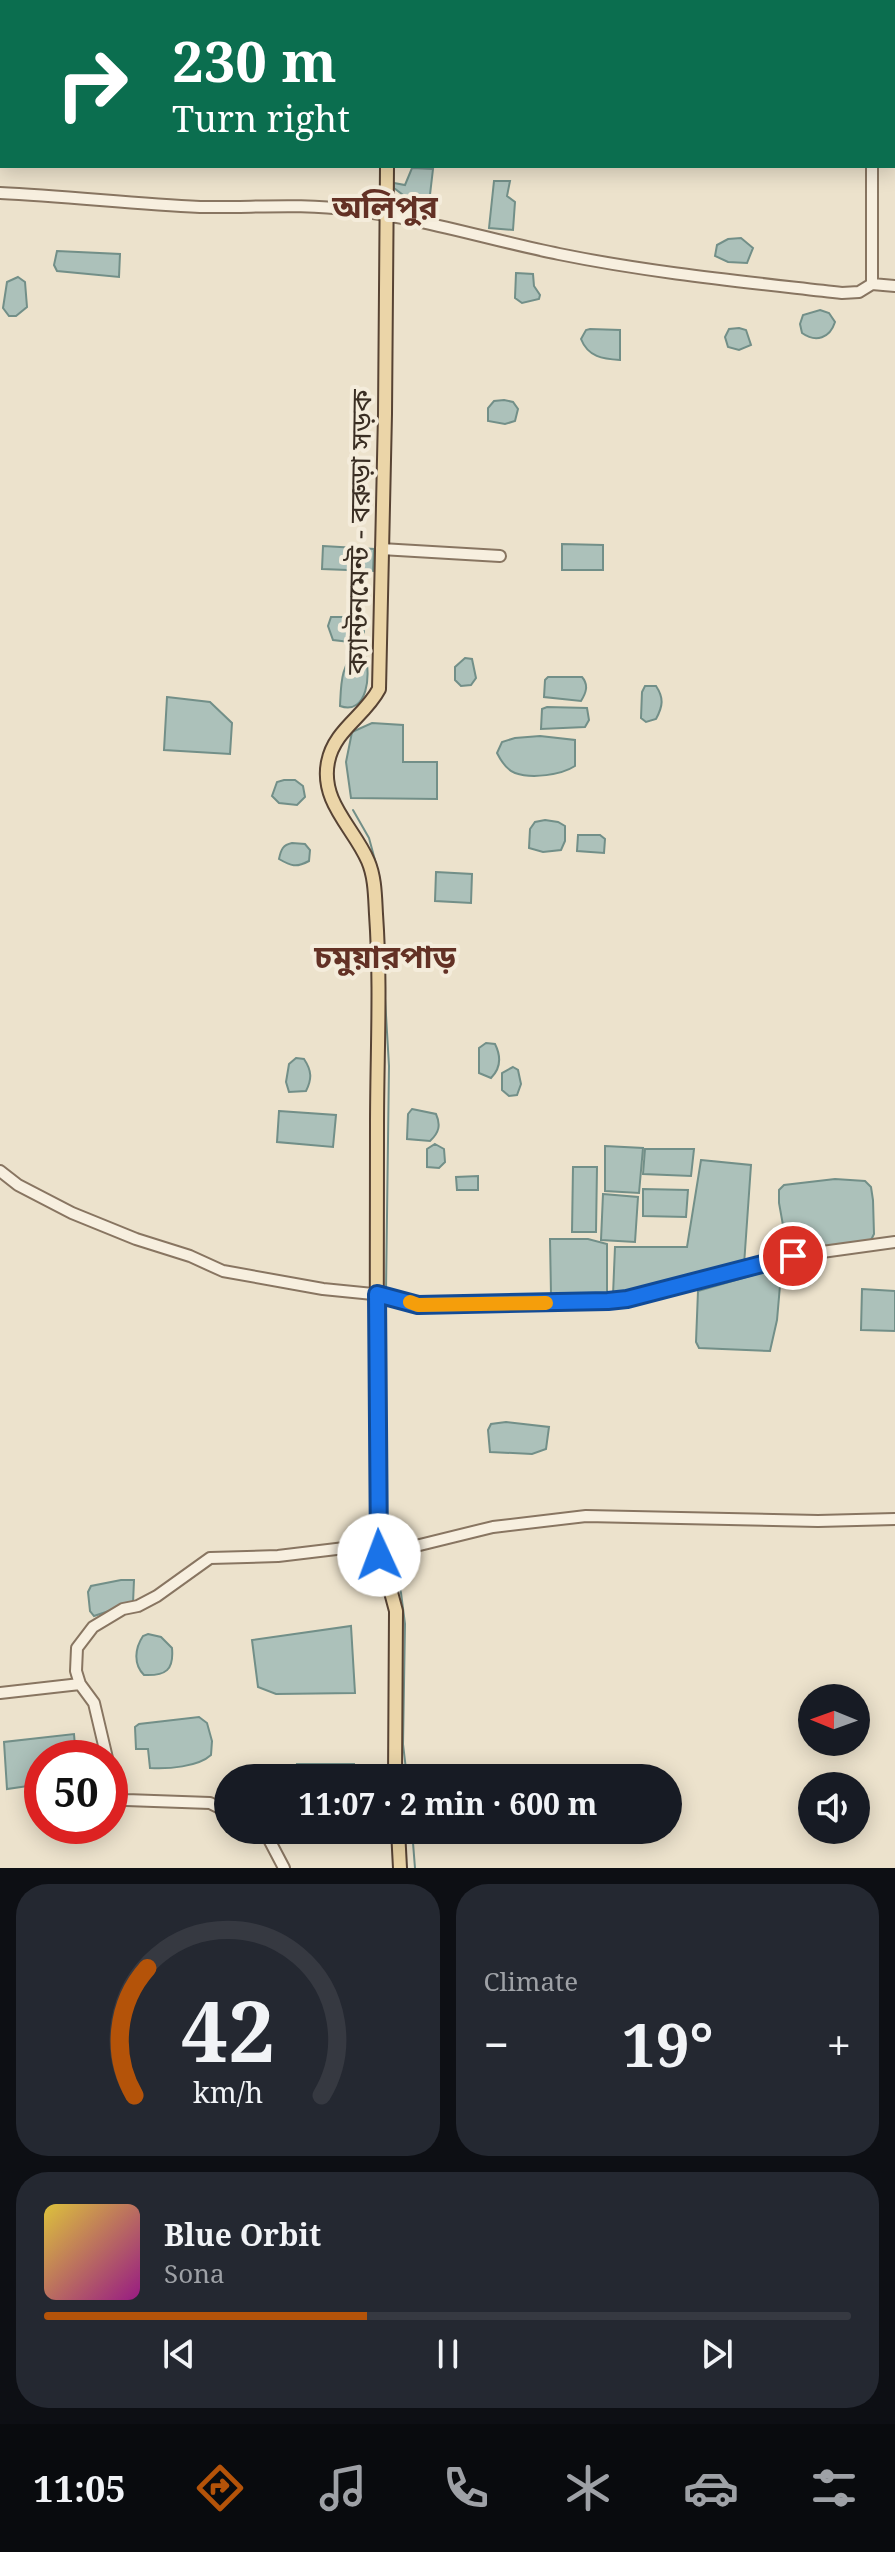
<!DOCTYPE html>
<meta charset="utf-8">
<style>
:root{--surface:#171b24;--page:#242831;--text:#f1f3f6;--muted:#9ea1a6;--line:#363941;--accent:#b45309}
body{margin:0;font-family:"Noto Serif","Noto Sans Bengali",serif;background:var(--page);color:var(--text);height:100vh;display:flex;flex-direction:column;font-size:30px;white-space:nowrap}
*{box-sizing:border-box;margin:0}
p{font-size:26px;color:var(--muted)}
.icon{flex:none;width:44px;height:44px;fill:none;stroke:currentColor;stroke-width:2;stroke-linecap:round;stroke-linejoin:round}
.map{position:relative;height:1868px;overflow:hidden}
.sheet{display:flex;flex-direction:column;gap:16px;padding:16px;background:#0d0f14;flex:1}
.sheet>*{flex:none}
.banner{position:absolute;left:0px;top:0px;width:896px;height:168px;box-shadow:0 4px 20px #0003;background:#0b6e4f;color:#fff;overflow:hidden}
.needle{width:52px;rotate:271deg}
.controls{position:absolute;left:798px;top:1684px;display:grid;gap:16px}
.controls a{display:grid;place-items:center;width:72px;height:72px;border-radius:50%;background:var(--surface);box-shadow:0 4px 20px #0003;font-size:40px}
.speed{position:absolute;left:24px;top:1740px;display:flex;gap:16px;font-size:40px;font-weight:700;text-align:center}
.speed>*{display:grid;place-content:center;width:104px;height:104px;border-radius:50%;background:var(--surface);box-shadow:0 4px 20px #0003;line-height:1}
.speed .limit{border:12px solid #d22;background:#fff;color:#111}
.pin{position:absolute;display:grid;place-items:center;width:68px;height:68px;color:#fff;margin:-34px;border:4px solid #fff;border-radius:50%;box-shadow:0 2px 8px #0007}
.me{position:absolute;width:88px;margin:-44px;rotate:358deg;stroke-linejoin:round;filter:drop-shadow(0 0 6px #0008)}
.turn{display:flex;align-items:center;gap:28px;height:168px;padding:0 40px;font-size:36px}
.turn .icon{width:104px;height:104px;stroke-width:2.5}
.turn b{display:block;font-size:56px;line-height:68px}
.big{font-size:60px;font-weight:700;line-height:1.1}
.sheet .card{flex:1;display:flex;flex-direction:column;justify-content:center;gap:12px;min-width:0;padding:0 28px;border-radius:32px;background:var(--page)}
.sheet .dial{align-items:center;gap:0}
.dial svg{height:208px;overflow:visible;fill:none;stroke:var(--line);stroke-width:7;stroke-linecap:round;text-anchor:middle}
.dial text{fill:var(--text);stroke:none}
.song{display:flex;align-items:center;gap:24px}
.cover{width:96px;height:96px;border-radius:12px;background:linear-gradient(135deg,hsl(50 70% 55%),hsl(310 70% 35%))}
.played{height:8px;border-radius:4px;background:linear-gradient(90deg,var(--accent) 40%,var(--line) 40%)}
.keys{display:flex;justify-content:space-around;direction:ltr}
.heat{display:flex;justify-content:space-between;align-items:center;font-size:44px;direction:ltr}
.sheet .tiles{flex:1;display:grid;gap:16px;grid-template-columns:1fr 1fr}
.card:last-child{grid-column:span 2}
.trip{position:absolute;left:214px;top:1764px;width:468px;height:80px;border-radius:40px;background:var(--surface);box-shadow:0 4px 20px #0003;font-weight:700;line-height:80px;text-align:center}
.tab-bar{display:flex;height:128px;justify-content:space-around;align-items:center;background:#090b0e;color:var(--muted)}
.tab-bar .icon{width:56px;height:56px}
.tab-bar .active{color:var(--accent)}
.tab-bar b{font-size:36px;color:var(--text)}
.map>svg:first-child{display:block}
.water{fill:#acc1ba;stroke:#728f88;stroke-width:2}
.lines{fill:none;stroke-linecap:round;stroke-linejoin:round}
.stream{stroke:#728f88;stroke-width:2}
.minor-casing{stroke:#887561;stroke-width:14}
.major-casing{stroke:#574334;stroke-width:16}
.minor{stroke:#f7efdf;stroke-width:10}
.major{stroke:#ebd5a8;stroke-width:12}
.route-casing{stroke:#114b97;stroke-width:20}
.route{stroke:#1a73e8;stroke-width:14}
.slow{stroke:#f59e0b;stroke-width:14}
.labels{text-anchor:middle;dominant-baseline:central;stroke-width:8;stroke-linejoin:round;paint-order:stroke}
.street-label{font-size:28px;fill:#3a2e23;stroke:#f4ecdb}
.quarter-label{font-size:32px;font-weight:bold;fill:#633125;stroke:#f4ecdb}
</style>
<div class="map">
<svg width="895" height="1868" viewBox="0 0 895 1868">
<rect width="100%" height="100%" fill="#ece2cc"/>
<path class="water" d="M 412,168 L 433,169 L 429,203 L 420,208 L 394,188 L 394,183 L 405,185 Z
M 494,181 L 510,181 L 507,196 L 515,202 L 513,230 L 489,228 Z
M 741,238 L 753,248 L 747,263 L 728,262 L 715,256 L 717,245 L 728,239 Z
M 57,251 L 120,254 L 119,277 L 57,271 L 54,265 Z
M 516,273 L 533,274 L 534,286 L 540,295 L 539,299 L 522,303 L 515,298 Z
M 18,277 L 25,282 L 27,307 L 16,316 L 9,316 L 3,308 L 7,282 Z
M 820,310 L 829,313 L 835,322 C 830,338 816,343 802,333 L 800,324 L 803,315 Z
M 739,328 L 746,330 L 751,345 L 739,350 L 728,347 L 725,337 L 729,329 Z
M 590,329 L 620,330 L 620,360 C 603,359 588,357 581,339 L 586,330 Z
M 504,400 L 513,402 L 518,409 L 515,421 L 505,424 L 488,421 L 488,408 L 494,401 Z
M 562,544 L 603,545 L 603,570 L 562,570 Z
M 323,546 L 374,549 L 373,571 L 322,569 Z
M 331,617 L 362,617 L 364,632 L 358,643 L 333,640 L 328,626 Z
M 359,652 L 365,656 C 371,673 368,716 340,706 C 341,688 340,661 359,652 Z
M 465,658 L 472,659 L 476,678 L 471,685 L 461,686 L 455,680 L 455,667 Z
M 548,677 L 582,677 C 589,685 586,693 581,701 L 544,697 L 545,680 Z
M 645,686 L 656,686 C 664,698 663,706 656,719 L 646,722 L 641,718 L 642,692 Z
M 167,697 L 210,702 L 232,723 L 230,754 L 164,750 Z
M 547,707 L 587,708 L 589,720 L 585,727 L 541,729 L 542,709 Z
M 372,723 L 403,725 L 403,762 L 437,762 L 437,799 L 351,798 L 346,762 L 352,732 Z
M 540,736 L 575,740 L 575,766 C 561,775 532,779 515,773 C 507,770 501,761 497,753 L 502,742 L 515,738 Z
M 284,780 L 295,780 L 303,786 L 305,797 L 297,805 L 279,803 L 272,796 L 277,782 Z
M 545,820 L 558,822 L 565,826 L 565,841 L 561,850 L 543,852 L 529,848 L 530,829 L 535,822 Z
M 578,835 L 600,835 L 605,839 L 604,853 L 577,851 Z
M 292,843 L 305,844 L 310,850 L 309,861 C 296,868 291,866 279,859 C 281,849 283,845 292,843 Z
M 436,872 L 472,874 L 471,903 L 435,901 Z
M 486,1043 L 495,1044 C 501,1056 501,1068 491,1078 L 479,1073 L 479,1048 Z
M 296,1058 L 304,1059 C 312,1071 312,1079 306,1091 L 289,1092 L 286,1082 L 289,1064 Z
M 513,1067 L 518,1070 L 521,1084 L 517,1095 L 509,1096 L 502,1090 L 502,1073 Z
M 412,1109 L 436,1114 C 441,1125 439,1133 430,1141 L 407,1139 L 408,1114 Z
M 279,1111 L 336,1115 L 333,1147 L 277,1142 Z
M 435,1144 L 444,1149 L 445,1162 L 439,1168 L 427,1167 L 427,1149 Z
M 605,1146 L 643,1148 L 639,1193 L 605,1191 Z
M 645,1149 L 694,1149 L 691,1176 L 643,1174 Z
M 701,1160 L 751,1165 L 744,1265 L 693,1282 L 613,1295 L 615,1247 L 687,1247 Z
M 573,1167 L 597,1167 L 596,1232 L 572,1232 Z
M 478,1176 L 478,1190 L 457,1190 L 456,1177 Z
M 835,1179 L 865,1181 L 871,1187 L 873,1200 L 874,1234 L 871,1240 L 788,1253 L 779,1203 L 779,1190 L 784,1185 Z
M 643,1189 L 688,1190 L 686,1217 L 643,1216 Z
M 603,1194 L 638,1197 L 635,1242 L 601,1240 Z
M 550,1239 L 588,1239 L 607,1244 L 607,1298 L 565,1298 L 551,1294 Z
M 774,1269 L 781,1271 L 781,1274 L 777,1320 L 770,1351 L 699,1348 L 696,1342 L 698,1291 Z
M 862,1289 L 895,1291 L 895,1331 L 861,1330 Z
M 506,1422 L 549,1427 L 546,1449 L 532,1454 L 490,1452 L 488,1430 L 491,1424 Z
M 121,1580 L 134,1580 L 133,1603 L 94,1616 L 90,1611 L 88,1592 L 91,1586 Z
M 351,1626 L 355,1693 L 276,1694 L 258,1687 L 252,1640 Z
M 148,1634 L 161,1637 L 172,1648 C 174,1670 166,1676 144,1675 C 133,1664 135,1648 143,1636 Z
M 199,1717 L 207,1723 L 212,1741 L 211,1755 C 198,1767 168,1769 150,1768 L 148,1749 L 136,1749 L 135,1727 L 139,1724 Z
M 74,1734 L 76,1758 L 42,1758 L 42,1784 L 7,1789 L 4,1742 Z
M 297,1764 L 354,1764 L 354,1778 L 298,1778 Z"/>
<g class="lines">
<path class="stream" d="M 353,810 L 369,838 L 379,875
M 385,998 L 389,1066 L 386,1291
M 385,1297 L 385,1499 L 390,1547
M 392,1557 L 401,1593 L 405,1624 L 403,1744 L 407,1778
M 412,1830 L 415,1868"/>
<g class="minor-casing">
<path id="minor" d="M 100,2 L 102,0
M 875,2 L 875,0
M 0,25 L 2,25
M 872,166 L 872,284
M 0,193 C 67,196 133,204 200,207 C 251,208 301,203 351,210 C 422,218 490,240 559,254 C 652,273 747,282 842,293 L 859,292 L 872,284 L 895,286
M 381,549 L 500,556
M 0,1171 L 18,1185 L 72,1213 L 136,1239 L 190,1256 L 223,1271 L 323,1289 L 393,1296 L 418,1305 L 550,1303 L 627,1299 L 793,1256 L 895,1242
M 379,1555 L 493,1527 L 586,1516 L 818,1521 L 895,1519
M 0,1693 L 80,1684
M 107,1758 L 94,1703 L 80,1684 L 76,1671 L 77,1648 L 93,1627 L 123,1609 L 138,1606 L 157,1596 L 210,1558 L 278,1556 L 378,1544
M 110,1788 L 117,1798 L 126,1800 L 210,1803 L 228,1812
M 264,1830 L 284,1868"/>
</g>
<g class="major-casing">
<path id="major" d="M 393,2 L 393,0
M 387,166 L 385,414 L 379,689 C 365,716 334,730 328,762 C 320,802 354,828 368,861 C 375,877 375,896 376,914 C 381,985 377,1055 377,1126 C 377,1265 376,1405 378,1544 L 396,1611 L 395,1778
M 398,1830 L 400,1868"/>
</g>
<use href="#minor" class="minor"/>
<use href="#major" class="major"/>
</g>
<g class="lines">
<g class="route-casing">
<path id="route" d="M 379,1555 L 377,1294 L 418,1305 L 608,1301 L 627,1299 L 793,1256"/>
</g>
<use href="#route" class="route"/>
<path class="slow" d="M 410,1302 L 418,1305 L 546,1303"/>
</g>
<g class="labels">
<g class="street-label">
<text transform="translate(358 532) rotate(-89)">ক্যান্টনমেন্ট - বরুড়া সড়ক</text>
</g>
<g class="quarter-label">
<text x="385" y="205">অলিপুর</text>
<text x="385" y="955">চমুয়ারপাড়</text>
</g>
</g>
</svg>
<div class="controls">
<a><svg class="needle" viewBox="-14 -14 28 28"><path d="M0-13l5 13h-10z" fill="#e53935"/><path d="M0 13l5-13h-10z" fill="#9ea1a6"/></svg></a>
<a><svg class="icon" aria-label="sound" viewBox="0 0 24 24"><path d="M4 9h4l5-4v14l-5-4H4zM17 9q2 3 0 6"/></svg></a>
</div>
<div class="speed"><div class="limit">50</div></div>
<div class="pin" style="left:793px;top:1256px;background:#d93025"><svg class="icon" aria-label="arrive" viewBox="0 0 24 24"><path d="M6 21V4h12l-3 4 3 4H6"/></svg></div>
<svg class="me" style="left:379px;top:1555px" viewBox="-20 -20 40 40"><circle r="19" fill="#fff"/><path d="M0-13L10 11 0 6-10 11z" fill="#1a73e8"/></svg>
<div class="trip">11:07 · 2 min · 600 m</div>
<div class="banner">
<div class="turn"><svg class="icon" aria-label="right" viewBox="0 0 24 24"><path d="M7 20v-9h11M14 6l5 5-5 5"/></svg><div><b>230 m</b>Turn right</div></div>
</div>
</div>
<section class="sheet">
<div class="tiles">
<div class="card dial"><svg viewBox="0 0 100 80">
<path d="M14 69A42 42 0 1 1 86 69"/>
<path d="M14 69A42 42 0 0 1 19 20" stroke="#b45309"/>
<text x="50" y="56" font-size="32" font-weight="700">42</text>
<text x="50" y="72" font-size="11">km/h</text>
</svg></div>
<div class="card"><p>Climate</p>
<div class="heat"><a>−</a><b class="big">19°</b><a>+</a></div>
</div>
<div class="card">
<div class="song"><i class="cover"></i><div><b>Blue Orbit</b><p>Sona</p></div></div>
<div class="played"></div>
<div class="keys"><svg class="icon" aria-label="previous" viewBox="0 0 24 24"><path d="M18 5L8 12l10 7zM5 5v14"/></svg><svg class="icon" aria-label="pause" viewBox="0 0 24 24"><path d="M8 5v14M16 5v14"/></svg><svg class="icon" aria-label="next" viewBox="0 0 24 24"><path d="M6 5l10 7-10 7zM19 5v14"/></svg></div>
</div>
</div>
</section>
<nav class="tab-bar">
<b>11:05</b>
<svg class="icon active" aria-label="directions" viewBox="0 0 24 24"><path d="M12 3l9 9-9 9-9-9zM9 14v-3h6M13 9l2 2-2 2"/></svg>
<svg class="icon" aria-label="music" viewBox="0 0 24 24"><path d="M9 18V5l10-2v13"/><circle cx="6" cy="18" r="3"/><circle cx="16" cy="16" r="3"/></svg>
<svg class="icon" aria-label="phone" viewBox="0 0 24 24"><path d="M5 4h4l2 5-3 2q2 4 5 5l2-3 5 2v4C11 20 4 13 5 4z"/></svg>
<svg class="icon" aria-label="climate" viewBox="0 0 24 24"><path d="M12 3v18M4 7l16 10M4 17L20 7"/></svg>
<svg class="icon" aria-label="car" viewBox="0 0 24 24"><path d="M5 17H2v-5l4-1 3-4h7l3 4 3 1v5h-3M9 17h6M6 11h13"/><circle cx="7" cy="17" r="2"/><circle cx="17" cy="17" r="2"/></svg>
<svg class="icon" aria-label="filters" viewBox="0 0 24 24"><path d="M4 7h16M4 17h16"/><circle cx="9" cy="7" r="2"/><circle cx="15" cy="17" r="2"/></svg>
</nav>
